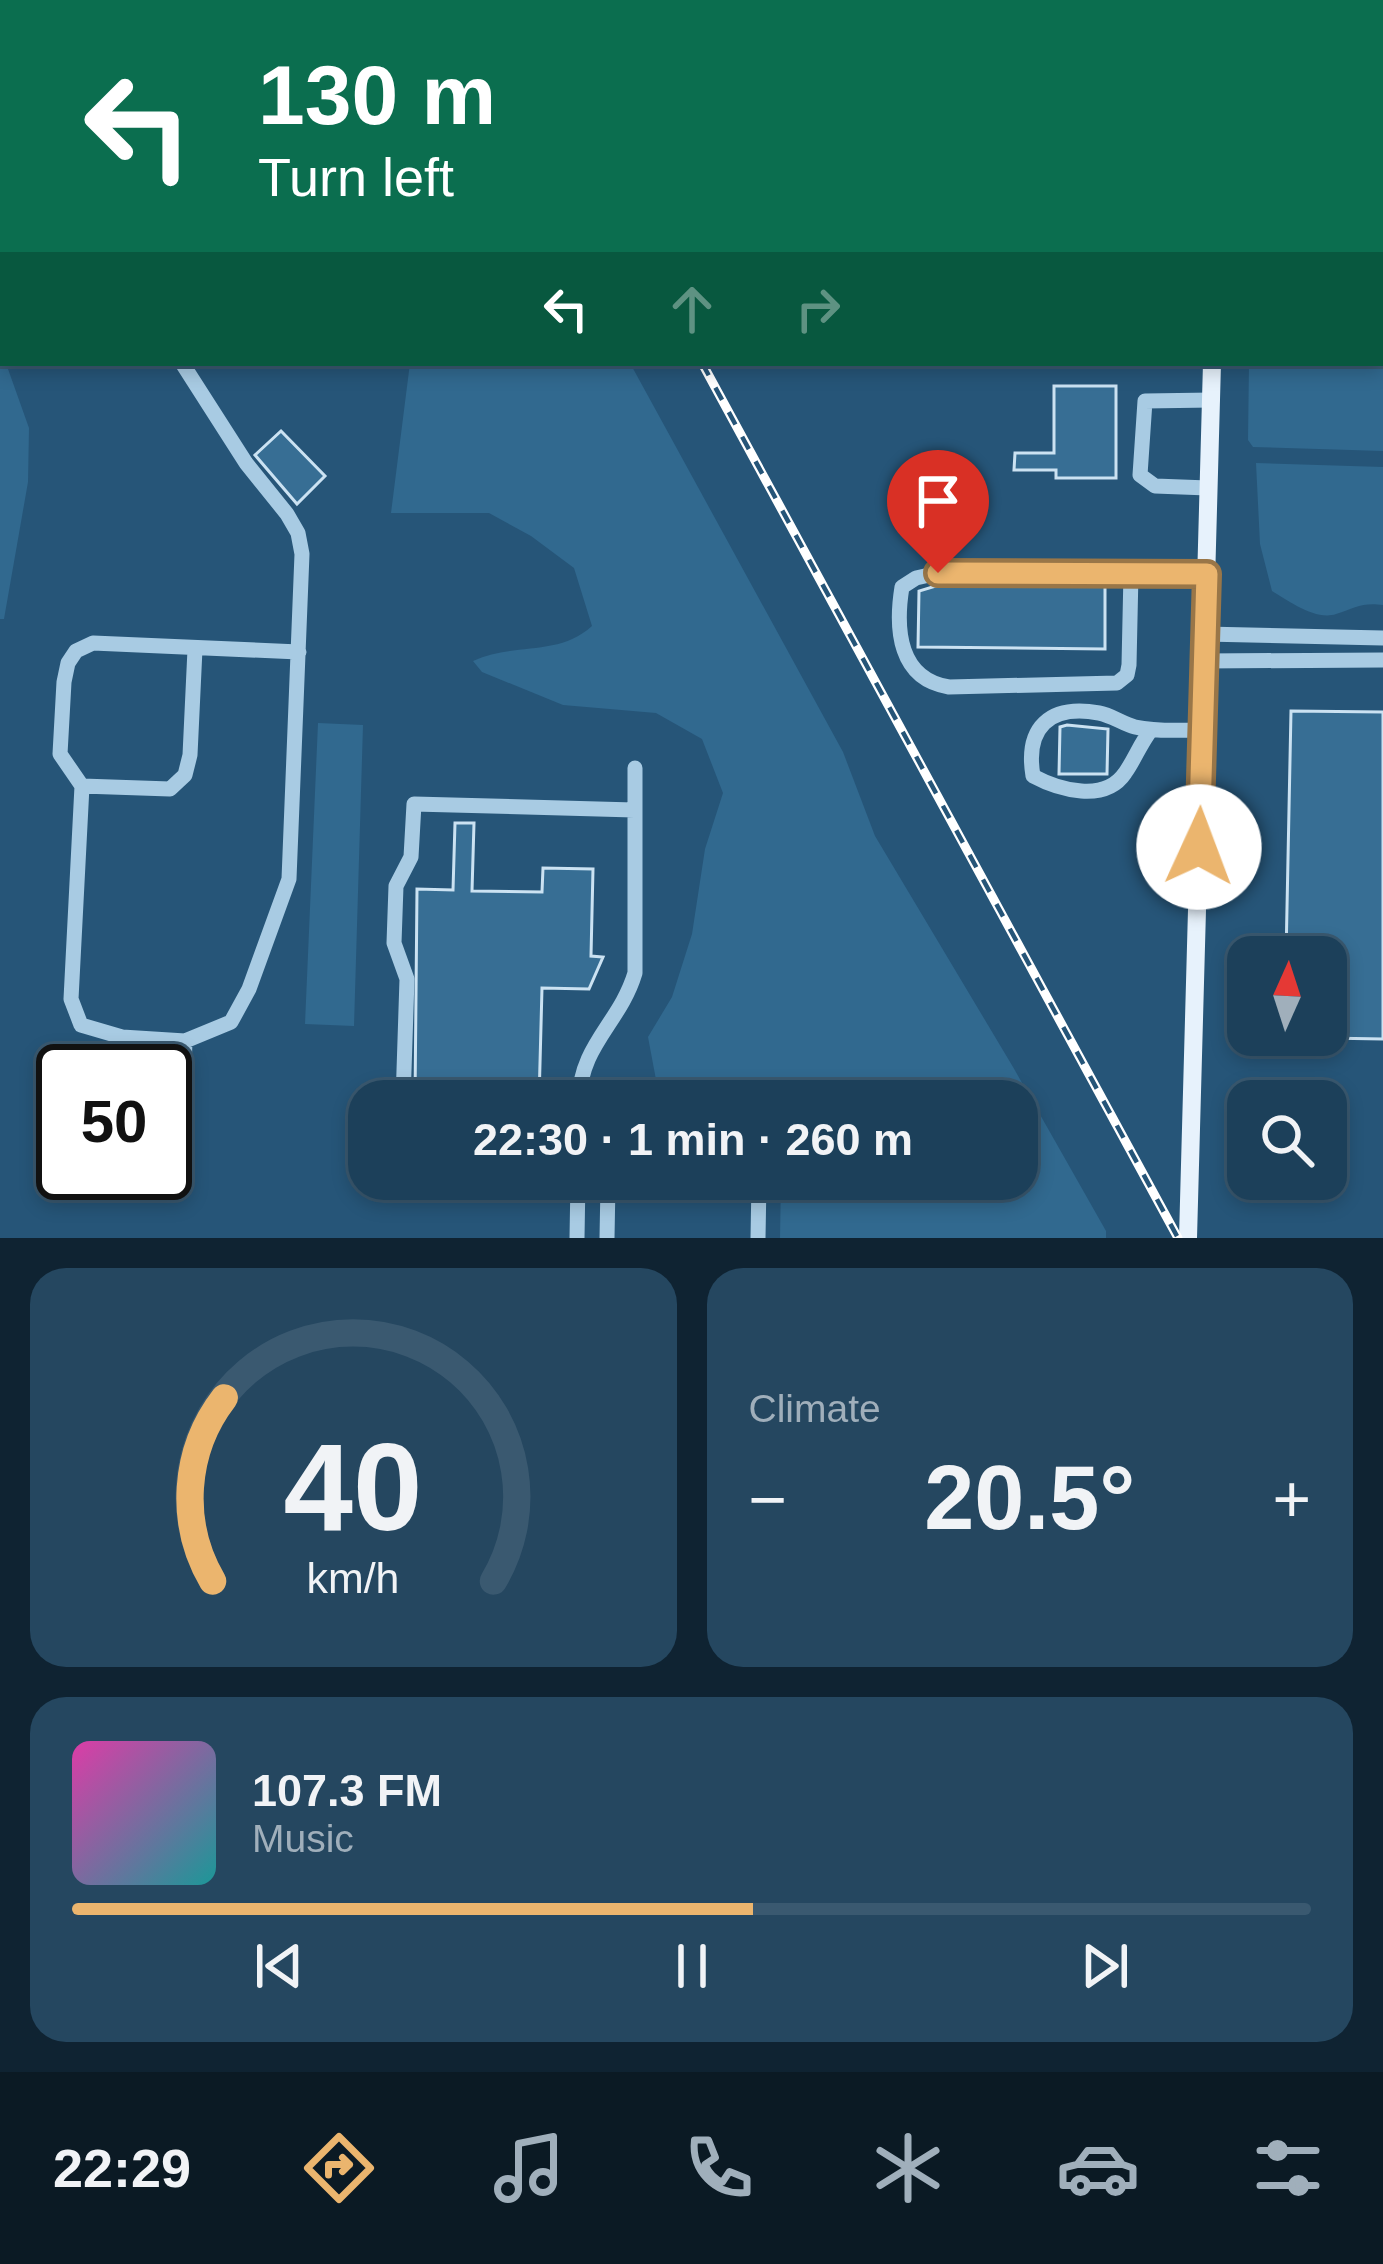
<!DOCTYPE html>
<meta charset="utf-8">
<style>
:root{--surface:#1c405a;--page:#254760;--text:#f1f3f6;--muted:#a0afbb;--line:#3a5970;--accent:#ebb56e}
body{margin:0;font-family:Arial,sans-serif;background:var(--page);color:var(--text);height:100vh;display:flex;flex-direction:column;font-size:45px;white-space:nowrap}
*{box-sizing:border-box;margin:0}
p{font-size:39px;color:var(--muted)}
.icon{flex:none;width:66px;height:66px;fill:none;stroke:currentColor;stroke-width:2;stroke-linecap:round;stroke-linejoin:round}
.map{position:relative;height:1238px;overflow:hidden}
.drawer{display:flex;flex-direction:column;gap:30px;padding:30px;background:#0f2332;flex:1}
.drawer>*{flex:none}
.top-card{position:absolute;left:0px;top:0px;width:1383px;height:366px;box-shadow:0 6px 18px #0003,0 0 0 3px var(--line);background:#0b6e4f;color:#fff;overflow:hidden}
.needle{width:78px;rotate:3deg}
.buttons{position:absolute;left:1227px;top:936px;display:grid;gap:24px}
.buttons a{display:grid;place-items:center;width:120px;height:120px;border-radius:24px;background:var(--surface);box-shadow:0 6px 18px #0003,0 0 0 3px var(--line);font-size:60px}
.speed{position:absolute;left:36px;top:1044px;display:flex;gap:24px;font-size:60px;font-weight:700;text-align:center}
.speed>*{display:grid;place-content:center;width:156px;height:156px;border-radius:50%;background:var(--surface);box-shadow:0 6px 18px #0003,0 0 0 3px var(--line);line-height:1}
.speed .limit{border:6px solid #111;border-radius:18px;background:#fff;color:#111}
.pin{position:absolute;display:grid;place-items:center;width:102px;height:102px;color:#fff;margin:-123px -51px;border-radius:50% 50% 50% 0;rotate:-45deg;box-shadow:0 0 12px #0007}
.pin .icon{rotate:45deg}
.me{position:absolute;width:132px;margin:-66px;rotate:2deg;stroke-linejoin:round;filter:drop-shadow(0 0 9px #0008)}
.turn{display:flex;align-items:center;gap:42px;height:252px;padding:0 60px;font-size:54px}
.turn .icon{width:156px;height:156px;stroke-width:2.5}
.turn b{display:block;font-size:84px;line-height:102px}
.lanes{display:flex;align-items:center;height:114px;padding:0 60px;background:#0003;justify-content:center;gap:60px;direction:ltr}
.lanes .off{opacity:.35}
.big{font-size:90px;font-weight:800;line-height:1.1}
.drawer .card{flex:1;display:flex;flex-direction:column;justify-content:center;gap:18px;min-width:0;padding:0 42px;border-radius:36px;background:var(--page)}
.drawer .dial{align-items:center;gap:0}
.dial svg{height:312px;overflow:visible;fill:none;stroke:var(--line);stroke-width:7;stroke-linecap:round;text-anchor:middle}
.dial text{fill:var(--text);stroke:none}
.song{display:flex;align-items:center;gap:36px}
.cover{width:144px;height:144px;border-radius:18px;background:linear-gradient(135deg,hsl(320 70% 55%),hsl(180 70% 35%))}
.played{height:12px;border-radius:6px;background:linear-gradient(90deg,var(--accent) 55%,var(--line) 55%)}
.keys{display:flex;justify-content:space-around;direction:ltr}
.heat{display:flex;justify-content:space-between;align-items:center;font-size:66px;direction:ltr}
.drawer .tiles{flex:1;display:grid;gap:30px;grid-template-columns:1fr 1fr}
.card:last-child{grid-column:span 2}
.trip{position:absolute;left:348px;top:1080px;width:690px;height:120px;border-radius:36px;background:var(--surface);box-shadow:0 6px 18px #0003,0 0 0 3px var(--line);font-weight:800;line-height:120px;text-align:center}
.dock{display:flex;height:192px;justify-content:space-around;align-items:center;background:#0b1a24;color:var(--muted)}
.dock .icon{width:84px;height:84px}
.dock .active{color:var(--accent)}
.dock b{font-size:54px;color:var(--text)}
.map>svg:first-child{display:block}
.green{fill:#31698f}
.building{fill:#376e94;stroke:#cbe2f2;stroke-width:3}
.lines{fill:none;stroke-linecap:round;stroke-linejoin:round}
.minor{stroke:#a8cbe3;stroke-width:15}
.major{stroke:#e7f2fc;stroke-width:18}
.rail-casing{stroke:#fff;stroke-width:9}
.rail{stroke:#265578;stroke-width:4.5;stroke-dasharray:14;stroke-linecap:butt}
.route-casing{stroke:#997648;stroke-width:30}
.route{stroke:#ebb56e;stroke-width:21}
</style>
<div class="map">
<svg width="1383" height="1238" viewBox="0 0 1383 1238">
<rect width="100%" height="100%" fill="#265578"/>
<path class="green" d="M 1256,0 L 1383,0 L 1383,451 L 1253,447 L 1248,440 L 1249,363 L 1380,363 L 1380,3 L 1256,3 Z
M 410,363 L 630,363 L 843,752 L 875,836 L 1013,1067 L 1106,1231 L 1106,1238 L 780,1238 L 781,1179 L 1017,1179 L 1017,1101 L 660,1101 L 648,1037 L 672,997 L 692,934 L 705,849 L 723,793 L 702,739 L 656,713 L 563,705 L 482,672 L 473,661 C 515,642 558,657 592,626 L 574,568 L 531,536 L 489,513 L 391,513 Z
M 0,367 L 8,369 L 29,428 L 28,482 L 4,619 L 0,619 Z
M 1256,463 L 1383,467 L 1383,605 C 1362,602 1355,608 1336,614 C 1316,621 1289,601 1272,591 L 1260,544 Z
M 318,723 L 363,725 L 354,1026 L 305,1024 Z"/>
<path class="building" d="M 1054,386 L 1116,386 L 1116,478 L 1056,478 L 1056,470 L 1014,470 L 1015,453 L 1054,453 Z
M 281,431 L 325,476 L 297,504 L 255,455 Z
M 939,585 L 1105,586 L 1105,649 L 918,647 L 919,591 Z
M 1291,711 L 1383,712 L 1383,1039 L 1326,1038 L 1326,957 L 1286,957 Z
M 1067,725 L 1108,729 L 1107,774 L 1059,774 L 1060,727 Z
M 455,823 L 474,823 L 472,891 L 542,892 L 543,868 L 593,869 L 591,956 L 603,957 L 589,989 L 542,988 L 539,1101 L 415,1101 L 417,889 L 453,890 Z"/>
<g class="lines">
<path class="minor" d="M 40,3 L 44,0
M 1208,488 L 1155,486 L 1140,475 L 1145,401 L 1212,400
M 1131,573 L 1129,665 L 1127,675 L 1117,683 L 949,687 C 899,679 895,630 902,587 L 916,578 L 938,573 L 1207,574
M 1205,634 L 1383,638
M 195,649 L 190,755 L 185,775 L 170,789 L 82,786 L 60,754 L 64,682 L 68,663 L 76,651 L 93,643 L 299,652
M 1204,661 L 1383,660
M 1151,730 C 1140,744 1135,759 1125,773 C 1105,803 1059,790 1033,776 C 1025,728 1049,704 1099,713 C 1111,715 1123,724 1135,727 C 1157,732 1180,730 1203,730
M 82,786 L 71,999 L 81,1025 L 122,1037 L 185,1041 L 231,1022 L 249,989 L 289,879 L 302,554 L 298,533 L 287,514 L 246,463 L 182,363
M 121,1071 L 122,1053 L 131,1038
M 403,1101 L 407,979 L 394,943 L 396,886 L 411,857 L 414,804 L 634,810
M 579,1101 C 580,1045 620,1023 635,973 L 635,768
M 165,1166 L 176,1163 L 181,1155 L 185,1041
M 577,1238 L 578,1179
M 607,1238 L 608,1184 L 759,1181 L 758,1238"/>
<path class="major" d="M 1217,3 L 1217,0
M 1188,1238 L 1212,363"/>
<g class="rail-casing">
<path id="rail" d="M 503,0 L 504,3
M 702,363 L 1178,1238"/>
</g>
<use href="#rail" class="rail"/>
</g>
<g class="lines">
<g class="route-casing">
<path id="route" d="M 938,573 L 1207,574 L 1199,847"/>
</g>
<use href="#route" class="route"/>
</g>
</svg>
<div class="buttons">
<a><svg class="needle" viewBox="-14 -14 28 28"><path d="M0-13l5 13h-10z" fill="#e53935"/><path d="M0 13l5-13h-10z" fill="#a0afbb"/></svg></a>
<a><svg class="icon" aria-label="search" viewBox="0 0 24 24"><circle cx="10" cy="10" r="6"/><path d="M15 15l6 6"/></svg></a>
</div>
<div class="speed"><div class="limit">50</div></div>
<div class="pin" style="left:938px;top:573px;background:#d93025"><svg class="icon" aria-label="arrive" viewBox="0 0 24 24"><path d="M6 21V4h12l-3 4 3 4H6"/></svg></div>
<svg class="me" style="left:1199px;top:847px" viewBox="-20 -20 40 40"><circle r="19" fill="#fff"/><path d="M0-13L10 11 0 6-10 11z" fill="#ebb56e"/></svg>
<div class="trip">22:30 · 1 min · 260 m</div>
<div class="top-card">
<div class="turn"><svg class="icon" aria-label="left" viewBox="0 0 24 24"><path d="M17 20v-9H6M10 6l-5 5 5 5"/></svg><div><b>130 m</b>Turn left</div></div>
<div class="lanes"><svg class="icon" aria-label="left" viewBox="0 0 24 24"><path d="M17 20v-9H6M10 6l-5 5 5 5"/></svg><svg class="icon off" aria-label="ahead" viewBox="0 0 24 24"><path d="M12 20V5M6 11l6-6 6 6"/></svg><svg class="icon off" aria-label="right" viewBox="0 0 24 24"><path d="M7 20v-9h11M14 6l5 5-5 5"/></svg></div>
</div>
</div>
<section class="drawer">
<div class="tiles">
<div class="card dial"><svg viewBox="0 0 100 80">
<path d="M14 69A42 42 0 1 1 86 69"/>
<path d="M14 69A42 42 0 0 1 17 22" stroke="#ebb56e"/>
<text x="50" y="56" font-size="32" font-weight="700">40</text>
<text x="50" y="72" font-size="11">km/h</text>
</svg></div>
<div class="card"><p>Climate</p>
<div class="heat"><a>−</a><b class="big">20.5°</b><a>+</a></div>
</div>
<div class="card">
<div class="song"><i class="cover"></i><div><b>107.3 FM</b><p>Music</p></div></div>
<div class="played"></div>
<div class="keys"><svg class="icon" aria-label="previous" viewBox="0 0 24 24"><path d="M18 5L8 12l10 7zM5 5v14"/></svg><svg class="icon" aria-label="pause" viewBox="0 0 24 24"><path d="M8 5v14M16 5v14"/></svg><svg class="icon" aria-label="next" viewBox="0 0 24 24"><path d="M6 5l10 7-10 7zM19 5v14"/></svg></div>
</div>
</div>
</section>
<nav class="dock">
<b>22:29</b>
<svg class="icon active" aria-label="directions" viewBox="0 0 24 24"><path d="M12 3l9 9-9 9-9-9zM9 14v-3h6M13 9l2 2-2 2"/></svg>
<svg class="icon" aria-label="music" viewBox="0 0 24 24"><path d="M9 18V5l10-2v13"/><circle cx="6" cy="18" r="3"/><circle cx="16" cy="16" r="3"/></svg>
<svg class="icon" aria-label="phone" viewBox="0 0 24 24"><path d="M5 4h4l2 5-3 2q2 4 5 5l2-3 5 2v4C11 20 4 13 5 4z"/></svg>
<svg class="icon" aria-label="climate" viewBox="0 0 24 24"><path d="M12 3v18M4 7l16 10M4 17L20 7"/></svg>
<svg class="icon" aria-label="car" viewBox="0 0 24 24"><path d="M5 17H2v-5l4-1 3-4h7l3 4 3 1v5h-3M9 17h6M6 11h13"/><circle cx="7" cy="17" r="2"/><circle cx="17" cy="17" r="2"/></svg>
<svg class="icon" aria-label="filters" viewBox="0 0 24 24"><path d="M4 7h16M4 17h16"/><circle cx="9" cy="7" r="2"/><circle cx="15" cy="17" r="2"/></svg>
</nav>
